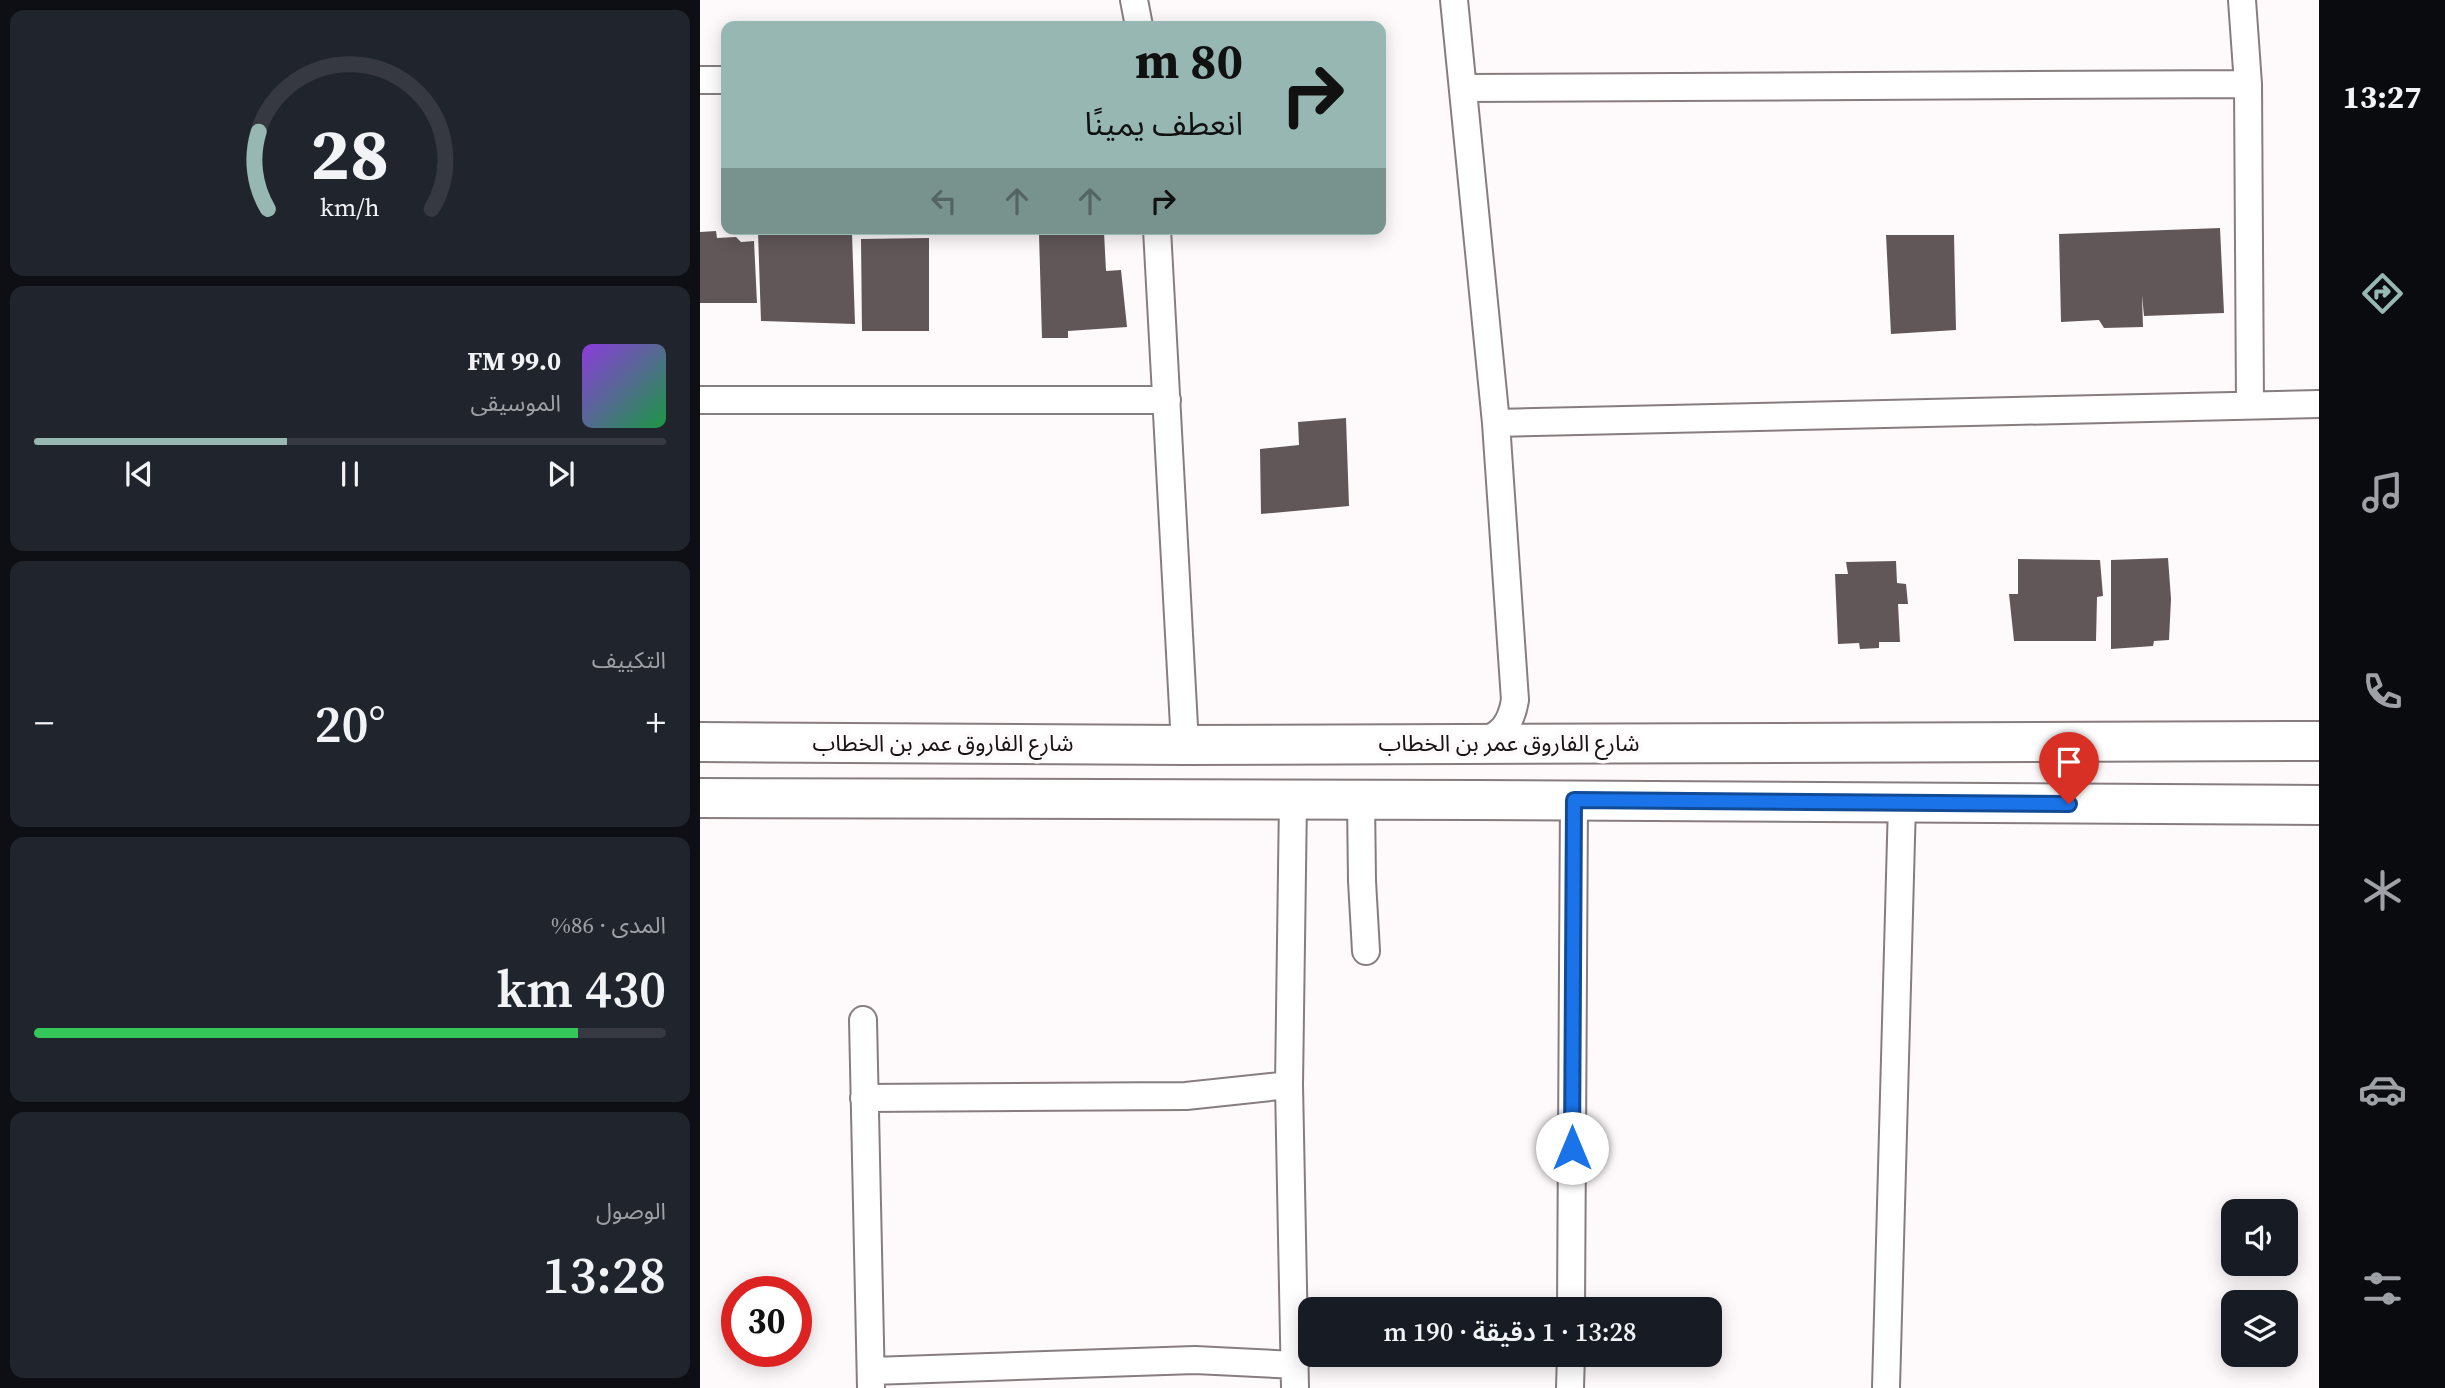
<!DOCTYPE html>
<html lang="ar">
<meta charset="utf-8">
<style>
:root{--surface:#171b24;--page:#20242c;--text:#f1f3f6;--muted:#9ea1a6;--line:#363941;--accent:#97b7b2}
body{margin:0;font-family:"Source Serif 4","Noto Sans Arabic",serif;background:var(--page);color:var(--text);direction:rtl;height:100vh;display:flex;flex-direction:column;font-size:26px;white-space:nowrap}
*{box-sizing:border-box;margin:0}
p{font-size:23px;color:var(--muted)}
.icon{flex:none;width:38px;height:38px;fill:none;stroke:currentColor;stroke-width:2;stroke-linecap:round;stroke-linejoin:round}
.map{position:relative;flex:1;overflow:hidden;direction:ltr}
.panel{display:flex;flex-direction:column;gap:10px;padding:10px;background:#0d0f14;width:700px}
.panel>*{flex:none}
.hud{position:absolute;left:21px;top:21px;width:665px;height:214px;border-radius:14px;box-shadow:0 4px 18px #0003;direction:rtl;background:#97b7b2;color:#111;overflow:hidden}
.controls{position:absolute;left:1521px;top:1199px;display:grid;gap:14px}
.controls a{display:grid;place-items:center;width:77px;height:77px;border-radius:14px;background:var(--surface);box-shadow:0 4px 18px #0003;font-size:35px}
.speed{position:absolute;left:21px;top:1276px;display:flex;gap:14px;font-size:35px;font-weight:700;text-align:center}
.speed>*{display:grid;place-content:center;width:91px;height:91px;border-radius:50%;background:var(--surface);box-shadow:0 4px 18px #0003;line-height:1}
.speed .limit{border:10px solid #d22;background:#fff;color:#111}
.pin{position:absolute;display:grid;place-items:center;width:60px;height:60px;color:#fff;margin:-72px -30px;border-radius:50% 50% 50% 0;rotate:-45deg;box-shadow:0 0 7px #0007}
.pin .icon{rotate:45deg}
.me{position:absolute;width:77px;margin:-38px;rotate:0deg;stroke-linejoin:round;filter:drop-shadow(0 0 5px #0008)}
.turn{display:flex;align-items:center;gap:24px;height:147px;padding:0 28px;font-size:32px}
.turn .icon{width:91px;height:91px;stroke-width:2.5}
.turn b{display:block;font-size:49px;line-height:60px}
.lanes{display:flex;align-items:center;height:66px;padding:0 28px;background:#0003;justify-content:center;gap:35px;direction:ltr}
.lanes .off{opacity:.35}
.big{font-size:52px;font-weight:600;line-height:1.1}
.panel .tile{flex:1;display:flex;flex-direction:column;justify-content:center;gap:10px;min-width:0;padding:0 24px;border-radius:14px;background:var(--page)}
.panel .dial{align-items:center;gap:0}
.dial svg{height:182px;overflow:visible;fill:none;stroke:var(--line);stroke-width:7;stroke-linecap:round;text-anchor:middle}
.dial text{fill:var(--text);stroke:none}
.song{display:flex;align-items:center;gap:21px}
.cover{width:84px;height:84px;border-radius:10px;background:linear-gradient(135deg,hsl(270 70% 55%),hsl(140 70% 35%))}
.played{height:7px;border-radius:4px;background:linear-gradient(90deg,var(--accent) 40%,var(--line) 40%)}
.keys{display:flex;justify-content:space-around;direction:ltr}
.heat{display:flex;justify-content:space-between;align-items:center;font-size:38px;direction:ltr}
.charge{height:10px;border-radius:5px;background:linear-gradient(90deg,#34c759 86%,var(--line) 0)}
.trip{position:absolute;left:598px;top:1297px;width:424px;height:70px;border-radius:14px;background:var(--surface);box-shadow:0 4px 18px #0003;font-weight:600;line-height:70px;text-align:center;direction:rtl}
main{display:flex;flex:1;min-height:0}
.tab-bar{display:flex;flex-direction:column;width:126px;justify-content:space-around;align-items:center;background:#090b0e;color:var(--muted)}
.tab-bar .icon{width:49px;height:49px}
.tab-bar .selected{color:var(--accent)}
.tab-bar b{font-size:32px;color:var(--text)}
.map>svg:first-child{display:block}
.building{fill:#615759}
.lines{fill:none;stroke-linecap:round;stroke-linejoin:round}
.street-casing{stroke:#877d7f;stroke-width:30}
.secondary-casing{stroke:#877d7f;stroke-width:42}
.street{stroke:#fff;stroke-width:26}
.secondary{stroke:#fff;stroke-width:38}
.route-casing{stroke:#114b97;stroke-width:18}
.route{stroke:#1a73e8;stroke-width:12}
.labels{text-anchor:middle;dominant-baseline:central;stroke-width:7;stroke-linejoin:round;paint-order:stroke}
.street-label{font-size:23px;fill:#171314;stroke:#fef9fa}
</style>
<main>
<nav class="tab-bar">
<b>13:27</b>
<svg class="icon selected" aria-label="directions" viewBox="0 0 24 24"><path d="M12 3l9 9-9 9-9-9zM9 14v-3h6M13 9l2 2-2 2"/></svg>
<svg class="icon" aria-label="music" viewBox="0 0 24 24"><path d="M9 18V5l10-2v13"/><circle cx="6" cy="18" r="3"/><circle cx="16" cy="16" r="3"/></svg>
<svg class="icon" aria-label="phone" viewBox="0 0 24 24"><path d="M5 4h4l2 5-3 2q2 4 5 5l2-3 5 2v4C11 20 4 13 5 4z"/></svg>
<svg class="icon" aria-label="climate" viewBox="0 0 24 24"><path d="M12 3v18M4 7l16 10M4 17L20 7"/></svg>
<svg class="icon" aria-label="car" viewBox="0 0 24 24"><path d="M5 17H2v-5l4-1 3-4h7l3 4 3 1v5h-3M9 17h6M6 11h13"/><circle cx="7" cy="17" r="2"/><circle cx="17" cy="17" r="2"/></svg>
<svg class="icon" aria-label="filters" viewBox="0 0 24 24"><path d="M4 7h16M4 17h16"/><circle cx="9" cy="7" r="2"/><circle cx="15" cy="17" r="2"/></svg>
</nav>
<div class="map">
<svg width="1619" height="1388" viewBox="0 0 1619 1388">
<rect width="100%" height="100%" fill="#fef9fa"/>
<path class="building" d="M 1520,228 L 1524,313 L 1444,316 L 1442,295 L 1443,327 L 1404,328 L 1399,320 L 1361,322 L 1359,234 Z
M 16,231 L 17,238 L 36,237 L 41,242 L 54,241 L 57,303 L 0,303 L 0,232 Z
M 58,232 L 152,233 L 155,324 L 61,321 Z
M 404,232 L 406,271 L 421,270 L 427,327 L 368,331 L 368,338 L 342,338 L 339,234 Z
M 1186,235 L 1254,235 L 1256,330 L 1191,334 Z
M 229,238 L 229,331 L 162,331 L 161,239 Z
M 646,418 L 649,506 L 561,514 L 560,449 L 599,445 L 598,422 Z
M 1468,558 L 1471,599 L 1469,640 L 1454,641 L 1453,646 L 1411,649 L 1411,560 Z
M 1318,559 L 1400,560 L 1403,596 L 1397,597 L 1396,641 L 1314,641 L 1309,594 L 1318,594 Z
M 1196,561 L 1197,583 L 1206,584 L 1208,604 L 1198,604 L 1200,642 L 1179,642 L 1179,648 L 1160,649 L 1159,643 L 1138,644 L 1135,574 L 1148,574 L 1146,562 Z"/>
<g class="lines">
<g class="street-casing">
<path id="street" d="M 434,0 L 439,26
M 754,0 L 796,423 L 815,700 C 811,724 802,735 779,743
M 1542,0 L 1548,84 L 1550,405
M 0,80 L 26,80
M 764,88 L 1548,84
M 457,229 L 485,745
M 0,400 L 467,400
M 796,423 L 1619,404
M 593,799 L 589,1085 L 595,1388
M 661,800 L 662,881 L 666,951
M 163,1020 L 171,1388
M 164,1098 L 486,1096 L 589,1085
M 871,1309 L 874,800
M 172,1371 L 495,1360 L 595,1365
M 870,1388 L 871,1354
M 1186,1388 L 1202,803"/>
</g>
<g class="secondary-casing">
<path id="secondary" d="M 0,742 L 485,745 L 1619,741
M 0,798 L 774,800 L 1619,805"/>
</g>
<use href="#street" class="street"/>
<use href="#secondary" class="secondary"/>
</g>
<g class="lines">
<g class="route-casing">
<path id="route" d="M 872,1148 L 874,800 L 1369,804"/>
</g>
<use href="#route" class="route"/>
</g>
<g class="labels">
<g class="street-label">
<text x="243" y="743">شارع الفاروق عمر بن الخطاب</text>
<text x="809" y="743">شارع الفاروق عمر بن الخطاب</text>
</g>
</g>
</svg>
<div class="controls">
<a><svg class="icon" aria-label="sound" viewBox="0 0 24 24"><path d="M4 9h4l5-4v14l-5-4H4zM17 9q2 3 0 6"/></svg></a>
<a><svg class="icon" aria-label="layers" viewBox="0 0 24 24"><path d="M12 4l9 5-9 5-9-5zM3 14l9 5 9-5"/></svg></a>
</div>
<div class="speed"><div class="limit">30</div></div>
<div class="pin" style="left:1369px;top:804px;background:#d93025"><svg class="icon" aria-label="arrive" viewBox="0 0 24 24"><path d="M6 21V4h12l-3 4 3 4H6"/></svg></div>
<svg class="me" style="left:872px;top:1148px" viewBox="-20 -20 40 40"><circle r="19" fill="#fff"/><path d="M0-13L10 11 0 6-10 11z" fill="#1a73e8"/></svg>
<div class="trip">13:28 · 1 دقيقة · 190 m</div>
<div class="hud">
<div class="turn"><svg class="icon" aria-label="right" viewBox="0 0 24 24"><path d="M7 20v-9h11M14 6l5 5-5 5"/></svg><div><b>80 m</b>انعطف يمينًا</div></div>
<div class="lanes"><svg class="icon off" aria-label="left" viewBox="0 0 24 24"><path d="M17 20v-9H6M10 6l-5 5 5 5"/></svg><svg class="icon off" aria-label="ahead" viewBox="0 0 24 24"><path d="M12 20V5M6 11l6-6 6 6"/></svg><svg class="icon off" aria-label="ahead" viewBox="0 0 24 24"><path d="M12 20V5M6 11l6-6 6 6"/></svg><svg class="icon" aria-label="right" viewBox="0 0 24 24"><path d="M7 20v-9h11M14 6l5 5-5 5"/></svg></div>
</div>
</div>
<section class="panel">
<div class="tile dial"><svg viewBox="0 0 100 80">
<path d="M14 69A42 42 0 1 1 86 69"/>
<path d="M14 69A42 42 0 0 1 10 35" stroke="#97b7b2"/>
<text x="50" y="56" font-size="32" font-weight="700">28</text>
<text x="50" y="72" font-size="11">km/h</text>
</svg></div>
<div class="tile">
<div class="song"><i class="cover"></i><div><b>99.0 FM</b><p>الموسيقى</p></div></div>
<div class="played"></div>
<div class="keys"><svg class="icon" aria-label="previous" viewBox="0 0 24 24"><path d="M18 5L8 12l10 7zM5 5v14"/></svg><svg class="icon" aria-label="pause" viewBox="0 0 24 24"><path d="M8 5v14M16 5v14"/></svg><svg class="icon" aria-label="next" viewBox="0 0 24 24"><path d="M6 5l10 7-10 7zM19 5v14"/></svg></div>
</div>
<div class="tile"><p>التكييف</p>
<div class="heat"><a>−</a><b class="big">20°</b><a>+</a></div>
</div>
<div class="tile"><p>المدى · 86%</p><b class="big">430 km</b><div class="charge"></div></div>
<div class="tile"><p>الوصول</p><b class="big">13:28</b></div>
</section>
</main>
